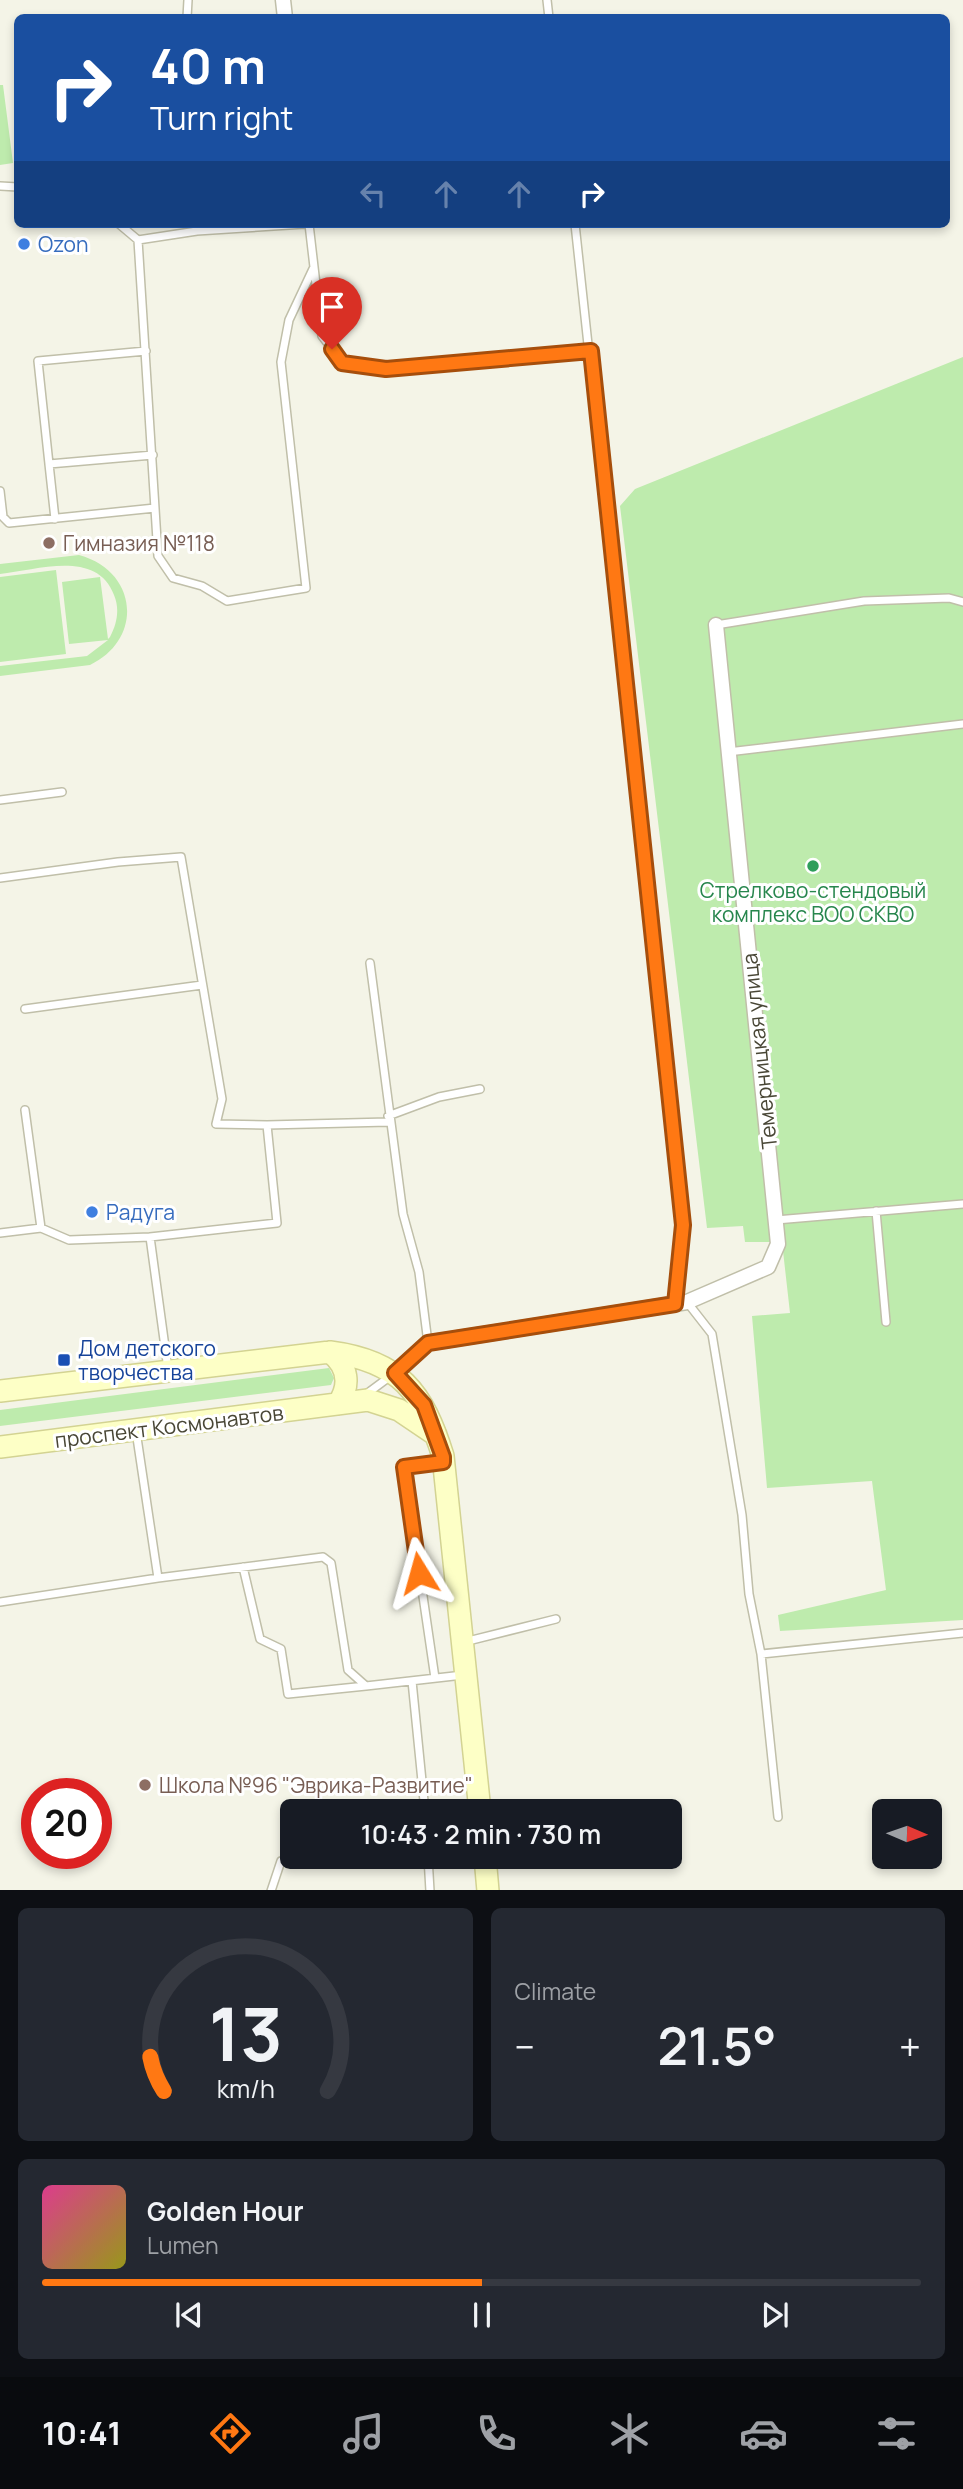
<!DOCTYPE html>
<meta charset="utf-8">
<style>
:root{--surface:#171b24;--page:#242831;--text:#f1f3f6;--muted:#9ea1a6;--line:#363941;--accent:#ff7813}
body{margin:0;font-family:Manrope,sans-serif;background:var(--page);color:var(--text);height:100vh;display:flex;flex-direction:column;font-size:26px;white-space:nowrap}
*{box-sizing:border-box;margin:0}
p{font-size:23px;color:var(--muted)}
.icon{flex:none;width:38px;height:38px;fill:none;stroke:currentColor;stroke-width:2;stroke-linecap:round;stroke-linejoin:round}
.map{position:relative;height:1890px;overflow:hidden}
.side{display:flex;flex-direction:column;gap:18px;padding:18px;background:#0d0f14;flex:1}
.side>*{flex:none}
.guide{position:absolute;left:14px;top:14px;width:936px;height:214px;border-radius:10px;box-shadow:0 4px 10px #0003;background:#1a4fa0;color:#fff;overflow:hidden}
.needle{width:46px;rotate:92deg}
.controls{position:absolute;left:872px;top:1799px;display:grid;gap:14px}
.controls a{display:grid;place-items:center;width:70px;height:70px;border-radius:10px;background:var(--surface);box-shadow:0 4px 10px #0003;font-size:35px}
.speed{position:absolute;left:21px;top:1778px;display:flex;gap:14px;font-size:35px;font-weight:700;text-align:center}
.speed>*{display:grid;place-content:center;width:91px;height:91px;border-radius:50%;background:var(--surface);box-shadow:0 4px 10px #0003;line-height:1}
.speed .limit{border:10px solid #d22;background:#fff;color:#111}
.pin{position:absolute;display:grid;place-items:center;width:60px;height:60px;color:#fff;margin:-72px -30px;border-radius:50% 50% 50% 0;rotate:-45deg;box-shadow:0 0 7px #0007}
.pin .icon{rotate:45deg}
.me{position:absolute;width:77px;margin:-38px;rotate:352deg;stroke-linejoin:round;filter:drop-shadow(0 0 5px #0008)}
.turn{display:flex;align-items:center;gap:24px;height:147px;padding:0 21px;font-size:32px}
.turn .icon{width:91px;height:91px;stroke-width:2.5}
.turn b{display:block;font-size:49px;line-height:60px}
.lanes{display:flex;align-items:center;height:66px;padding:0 21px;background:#0003;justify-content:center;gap:35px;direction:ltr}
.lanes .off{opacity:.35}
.big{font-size:52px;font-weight:600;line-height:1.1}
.side .widget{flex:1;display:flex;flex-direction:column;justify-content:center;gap:10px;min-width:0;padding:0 24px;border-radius:10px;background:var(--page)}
.side .dial{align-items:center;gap:0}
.dial svg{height:182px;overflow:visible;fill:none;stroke:var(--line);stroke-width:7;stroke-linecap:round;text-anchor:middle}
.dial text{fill:var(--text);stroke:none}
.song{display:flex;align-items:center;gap:21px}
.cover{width:84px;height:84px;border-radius:10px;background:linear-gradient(135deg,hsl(330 70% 55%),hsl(60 70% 35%))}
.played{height:7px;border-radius:4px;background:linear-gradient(90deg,var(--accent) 50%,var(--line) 50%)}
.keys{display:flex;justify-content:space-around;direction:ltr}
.heat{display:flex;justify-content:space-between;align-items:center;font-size:38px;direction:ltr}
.side .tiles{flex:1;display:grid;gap:18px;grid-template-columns:1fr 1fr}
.widget:last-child{grid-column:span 2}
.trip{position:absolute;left:280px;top:1799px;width:402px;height:70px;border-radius:10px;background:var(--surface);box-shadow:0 4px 10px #0003;font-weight:600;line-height:70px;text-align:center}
.tabs{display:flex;height:112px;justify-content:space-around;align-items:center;background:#090b0e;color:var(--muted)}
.tabs .icon{width:49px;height:49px}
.tabs .current{color:var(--accent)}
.tabs b{font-size:32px;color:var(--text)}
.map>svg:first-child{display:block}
.green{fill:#beebad}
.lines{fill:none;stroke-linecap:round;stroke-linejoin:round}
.service-casing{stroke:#c0bfa9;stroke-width:10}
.minor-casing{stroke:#c0bfa9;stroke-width:17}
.secondary-casing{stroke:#d3d392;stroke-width:24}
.service{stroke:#fff;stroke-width:7}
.minor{stroke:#fff;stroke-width:14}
.secondary{stroke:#fdffc6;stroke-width:21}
.route-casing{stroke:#a64e0c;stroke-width:18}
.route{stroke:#ff7813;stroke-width:12}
.shop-dot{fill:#3f7fe0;stroke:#fff;stroke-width:2.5}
.education-dot{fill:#8d6e63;stroke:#fff;stroke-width:2.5}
.leisure-dot{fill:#2e9e5b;stroke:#fff;stroke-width:2.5}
.transit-dot{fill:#1a4fb4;stroke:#fff;stroke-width:2.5}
.labels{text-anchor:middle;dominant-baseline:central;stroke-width:6;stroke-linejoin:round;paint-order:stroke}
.shop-label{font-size:21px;fill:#366cbe;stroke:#fff;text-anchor:start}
.education-label{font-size:21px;fill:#785e54;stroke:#fff;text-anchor:start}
.leisure-label{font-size:21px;fill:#27864d;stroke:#fff}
.street-label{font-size:21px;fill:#484635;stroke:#fff}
.transit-label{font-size:21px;fill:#164399;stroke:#fff;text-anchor:start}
</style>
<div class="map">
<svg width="963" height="1891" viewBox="0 0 963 1891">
<rect width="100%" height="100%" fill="#f4f4e7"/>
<path class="green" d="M 0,85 L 3,85 L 13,163 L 0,165 Z
M 963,357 L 963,1620 L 780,1631 L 778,1615 L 886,1590 L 872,1481 L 767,1488 L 752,1316 L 790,1313 L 782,1242 L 745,1242 L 743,1226 L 707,1228 L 620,506 L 635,489 Z
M 79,555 C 138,571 144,639 90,665 L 0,676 L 0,666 L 87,656 L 108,640 L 69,644 L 62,582 L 100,577 L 108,639 L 110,637 C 117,624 120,609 114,595 C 97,549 37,570 0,574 L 0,564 Z
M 56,570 L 66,654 L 0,662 L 0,577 Z
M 329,1368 L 334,1378 L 331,1385 L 0,1426 L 0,1410 Z"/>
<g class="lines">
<g class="service-casing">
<path id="service" d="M 547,0 L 549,18
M 187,18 L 188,0
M 0,186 L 18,187
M 119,224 L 138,240 L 197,231 L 305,224
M 309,224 L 322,336 L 343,363 L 386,369 L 591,351
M 575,224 L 683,1225 L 675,1304
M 138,240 L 158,556 L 173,578 L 202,586 L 227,601 L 306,588 L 281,362 L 289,320 L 313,269
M 146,351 L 38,361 L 49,464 L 153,455
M 49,464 L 55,519
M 0,491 L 3,517 L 9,523 L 155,508
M 716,625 L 864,601 L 949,598 L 963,602
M 728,752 L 963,724
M 0,800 L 62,792
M 0,878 L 118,862 L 181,857 L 222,1099 L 216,1124 L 267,1125
M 370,963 L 403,1214 L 419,1272 L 428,1343
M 25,1009 L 202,985
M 25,1110 L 41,1228
M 388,1116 L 439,1097 L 480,1089
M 876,1211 L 886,1322
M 776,1220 L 963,1204
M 0,1233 L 41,1228 L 69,1240 L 150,1237 L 168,1369
M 150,1237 L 277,1223 L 267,1125 L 388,1122
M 687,1302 L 712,1334 L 742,1515 L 749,1594 L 761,1654 L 778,1817
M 365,1395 L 392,1375
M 243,1567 L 260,1639 L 281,1649 L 288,1694 L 366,1686
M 158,1578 L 323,1557 L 331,1563 L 348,1670 L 366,1686 L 463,1675
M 0,1602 L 158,1578 L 136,1431
M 464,1642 L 556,1619
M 761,1654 L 963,1633
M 435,1678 L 404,1467 L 442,1463
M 412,1681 L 425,1811
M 428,1857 L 430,1891
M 271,1891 L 281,1861 L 328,1857"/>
</g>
<g class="minor-casing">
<path id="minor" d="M 283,0 L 285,18
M 395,1373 L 428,1343 L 687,1302 L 768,1267 L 778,1244 L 716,625"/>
</g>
<g class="secondary-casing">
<path id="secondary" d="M 330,1352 C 348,1366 351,1385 338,1404
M 0,1391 L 330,1352 C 400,1361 423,1392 443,1456 L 480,1811
M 0,1447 L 368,1400 L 399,1410 L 436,1435
M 485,1857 L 488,1891"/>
</g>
<use href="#service" class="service"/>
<use href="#minor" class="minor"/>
<use href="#secondary" class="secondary"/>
</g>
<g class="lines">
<g class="route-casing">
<path id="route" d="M 332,349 L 342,363 L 386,369 L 591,351 L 683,1225 L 675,1304 L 428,1343 L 395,1373 L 424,1405 L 443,1457 L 443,1462 L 404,1467 L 419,1573"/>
</g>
<use href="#route" class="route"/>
</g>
<g class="shop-dot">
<circle cx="24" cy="244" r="7"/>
<circle cx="92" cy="1212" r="7"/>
</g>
<g class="education-dot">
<circle cx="49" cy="543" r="7"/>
<circle cx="145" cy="1785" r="7"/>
</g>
<circle class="leisure-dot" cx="813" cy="866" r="7"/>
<rect class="transit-dot" x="57" y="1353" width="14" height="14" rx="3.5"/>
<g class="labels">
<g class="shop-label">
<text x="38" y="244">Ozon</text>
<text x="106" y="1212">Радуга</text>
</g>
<g class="education-label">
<text x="63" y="543">Гимназия №118</text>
<text x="159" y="1785">Школа №96 "Эврика-Развитие"</text>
</g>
<g class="leisure-label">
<text x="813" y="890">Стрелково-стендовый<tspan x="813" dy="24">комплекс ВОО СКВО</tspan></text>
</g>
<g class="street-label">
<text transform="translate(759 1051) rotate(-96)">Темерницкая улица</text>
<text transform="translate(169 1426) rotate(-7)">проспект Космонавтов</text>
</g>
<g class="transit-label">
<text x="78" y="1348">Дом детского<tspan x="78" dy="24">творчества</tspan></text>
</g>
</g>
</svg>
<div class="controls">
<a><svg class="needle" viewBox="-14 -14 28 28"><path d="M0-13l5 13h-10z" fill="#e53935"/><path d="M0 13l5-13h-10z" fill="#9ea1a6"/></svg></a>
</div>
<div class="speed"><div class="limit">20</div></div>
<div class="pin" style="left:332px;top:349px;background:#d93025"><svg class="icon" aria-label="arrive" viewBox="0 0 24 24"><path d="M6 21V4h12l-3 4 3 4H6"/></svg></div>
<svg class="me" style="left:419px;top:1573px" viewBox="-20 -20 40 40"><path d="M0-17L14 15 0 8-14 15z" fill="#ff7813" stroke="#fff" stroke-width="4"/></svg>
<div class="trip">10:43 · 2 min · 730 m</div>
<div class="guide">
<div class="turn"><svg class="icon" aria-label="right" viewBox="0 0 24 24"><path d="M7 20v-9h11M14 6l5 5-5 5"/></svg><div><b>40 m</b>Turn right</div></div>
<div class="lanes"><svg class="icon off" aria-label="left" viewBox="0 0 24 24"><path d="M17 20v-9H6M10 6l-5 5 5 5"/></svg><svg class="icon off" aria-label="ahead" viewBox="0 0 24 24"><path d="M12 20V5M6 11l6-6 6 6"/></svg><svg class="icon off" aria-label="ahead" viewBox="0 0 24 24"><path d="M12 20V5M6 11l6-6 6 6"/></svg><svg class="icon" aria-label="right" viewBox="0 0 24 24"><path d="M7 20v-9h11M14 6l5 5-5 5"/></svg></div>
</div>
</div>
<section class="side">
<div class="tiles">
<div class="widget dial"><svg viewBox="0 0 100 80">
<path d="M14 69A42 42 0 1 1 86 69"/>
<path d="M14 69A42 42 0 0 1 8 54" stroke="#ff7813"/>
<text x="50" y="56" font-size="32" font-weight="700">13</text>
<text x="50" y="72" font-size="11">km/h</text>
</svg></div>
<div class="widget"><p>Climate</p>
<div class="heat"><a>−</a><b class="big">21.5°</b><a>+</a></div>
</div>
<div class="widget">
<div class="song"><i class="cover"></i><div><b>Golden Hour</b><p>Lumen</p></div></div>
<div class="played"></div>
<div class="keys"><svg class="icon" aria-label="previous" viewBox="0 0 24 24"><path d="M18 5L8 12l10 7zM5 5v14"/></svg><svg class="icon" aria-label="pause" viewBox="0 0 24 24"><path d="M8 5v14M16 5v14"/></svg><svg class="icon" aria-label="next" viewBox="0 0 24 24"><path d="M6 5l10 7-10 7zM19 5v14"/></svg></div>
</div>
</div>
</section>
<nav class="tabs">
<b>10:41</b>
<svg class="icon current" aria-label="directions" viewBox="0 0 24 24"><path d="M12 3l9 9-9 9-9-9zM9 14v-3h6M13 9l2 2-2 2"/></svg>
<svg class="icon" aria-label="music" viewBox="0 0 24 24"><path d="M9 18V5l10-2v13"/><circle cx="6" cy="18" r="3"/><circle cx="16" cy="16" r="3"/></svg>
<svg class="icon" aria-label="phone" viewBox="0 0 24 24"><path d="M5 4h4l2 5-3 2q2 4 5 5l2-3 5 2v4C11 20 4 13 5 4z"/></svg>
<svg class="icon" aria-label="climate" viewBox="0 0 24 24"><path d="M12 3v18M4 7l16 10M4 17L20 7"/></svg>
<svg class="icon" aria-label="car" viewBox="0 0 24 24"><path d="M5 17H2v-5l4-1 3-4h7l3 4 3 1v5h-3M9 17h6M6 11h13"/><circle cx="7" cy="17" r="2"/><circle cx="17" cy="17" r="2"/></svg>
<svg class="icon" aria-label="filters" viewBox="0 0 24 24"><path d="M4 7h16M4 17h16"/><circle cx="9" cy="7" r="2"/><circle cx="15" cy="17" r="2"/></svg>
</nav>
